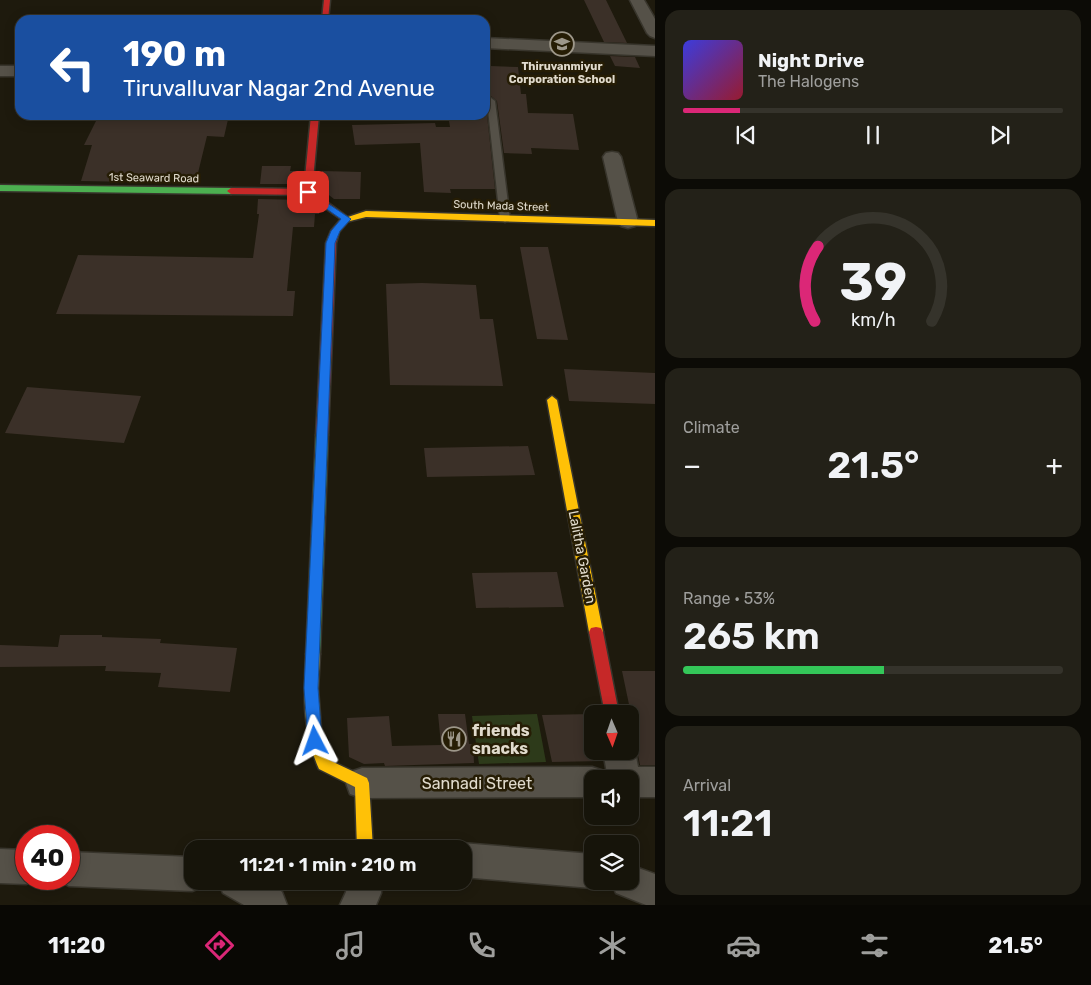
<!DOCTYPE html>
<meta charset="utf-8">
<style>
:root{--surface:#16140a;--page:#232118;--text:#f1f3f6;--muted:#9e9e9c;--line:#35332b;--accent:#db2777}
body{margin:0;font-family:Rubik,sans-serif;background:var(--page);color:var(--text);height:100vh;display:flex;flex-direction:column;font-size:19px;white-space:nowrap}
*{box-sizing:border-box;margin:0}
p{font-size:16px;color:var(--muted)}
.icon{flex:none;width:28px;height:28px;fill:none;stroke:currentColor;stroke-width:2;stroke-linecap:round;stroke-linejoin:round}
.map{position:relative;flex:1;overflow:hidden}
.side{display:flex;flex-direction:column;gap:10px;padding:10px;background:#0c0b06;width:436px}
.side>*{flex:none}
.top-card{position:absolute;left:15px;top:15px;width:475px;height:105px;border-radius:15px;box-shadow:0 2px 12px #0003,0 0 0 1px var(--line);background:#1a4fa0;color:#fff;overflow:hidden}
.needle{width:32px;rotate:178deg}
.fabs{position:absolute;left:584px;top:705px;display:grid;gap:10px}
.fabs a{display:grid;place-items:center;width:55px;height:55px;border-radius:10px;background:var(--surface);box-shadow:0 2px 12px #0003,0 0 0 1px var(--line);font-size:25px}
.speed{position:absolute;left:15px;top:825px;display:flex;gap:10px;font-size:25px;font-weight:700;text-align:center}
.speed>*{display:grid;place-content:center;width:65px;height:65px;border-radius:50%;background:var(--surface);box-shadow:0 2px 12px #0003,0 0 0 1px var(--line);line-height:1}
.speed .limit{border:8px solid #d22;background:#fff;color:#111}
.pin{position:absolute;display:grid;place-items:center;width:42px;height:42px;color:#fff;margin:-21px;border-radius:10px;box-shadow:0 2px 8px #0006}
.me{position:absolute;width:55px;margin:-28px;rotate:356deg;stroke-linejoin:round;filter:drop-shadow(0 0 4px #0008)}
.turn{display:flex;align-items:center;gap:18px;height:105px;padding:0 25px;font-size:22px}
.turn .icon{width:65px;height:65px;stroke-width:2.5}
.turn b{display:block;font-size:35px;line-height:42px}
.big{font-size:38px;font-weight:600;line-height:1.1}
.side .widget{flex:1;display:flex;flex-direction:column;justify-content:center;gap:8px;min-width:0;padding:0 18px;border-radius:15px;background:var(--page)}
.side .dial{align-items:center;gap:0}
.dial svg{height:130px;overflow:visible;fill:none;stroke:var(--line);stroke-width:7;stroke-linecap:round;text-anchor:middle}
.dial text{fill:var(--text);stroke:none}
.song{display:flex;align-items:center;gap:15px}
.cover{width:60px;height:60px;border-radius:8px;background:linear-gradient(135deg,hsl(240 70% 55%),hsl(350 70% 35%))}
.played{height:5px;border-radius:2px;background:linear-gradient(90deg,var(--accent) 15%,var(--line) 15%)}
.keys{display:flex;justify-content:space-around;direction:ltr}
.heat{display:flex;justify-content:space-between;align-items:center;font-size:28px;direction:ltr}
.charge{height:8px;border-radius:4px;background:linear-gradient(90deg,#34c759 53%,var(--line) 0)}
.trip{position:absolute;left:184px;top:840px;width:288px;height:50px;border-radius:15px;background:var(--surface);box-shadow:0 2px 12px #0003,0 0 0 1px var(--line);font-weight:600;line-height:50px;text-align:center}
.menu{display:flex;height:80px;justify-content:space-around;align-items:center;background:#090804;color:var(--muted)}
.menu .icon{width:35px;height:35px}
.menu .on{color:var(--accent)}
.menu b{font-size:22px;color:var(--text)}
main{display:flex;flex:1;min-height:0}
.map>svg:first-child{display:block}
.green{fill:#2d3a1a}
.building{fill:#3b3028}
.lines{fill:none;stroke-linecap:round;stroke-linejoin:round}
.lane-casing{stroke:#38352c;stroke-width:3}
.street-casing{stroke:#38352c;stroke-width:3}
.fast-casing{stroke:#38352c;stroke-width:3}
.slow-casing{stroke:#38352c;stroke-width:3}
.jam-casing{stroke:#38352c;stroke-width:3}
.lane{fill:#555148;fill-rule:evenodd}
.street{fill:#555148;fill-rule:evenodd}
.fast{fill:#4caf50;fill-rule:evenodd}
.slow{fill:#ffc107;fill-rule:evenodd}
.jam{fill:#c62828;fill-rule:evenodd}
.route{fill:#1a73e8;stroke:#114b97}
.labels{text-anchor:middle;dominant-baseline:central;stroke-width:5;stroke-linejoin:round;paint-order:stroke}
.far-poi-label{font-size:11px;font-weight:bold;fill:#e1dbcd;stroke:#261d05}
.far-street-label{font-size:11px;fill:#e1dbcd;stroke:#261d05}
.street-label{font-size:14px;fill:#e1dbcd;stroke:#261d05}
.near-poi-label{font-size:16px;font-weight:bold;fill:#e1dbcd;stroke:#261d05;text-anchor:start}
.near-street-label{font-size:16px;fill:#e1dbcd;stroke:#261d05}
</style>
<main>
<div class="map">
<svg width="655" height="905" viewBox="0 0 655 905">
<rect width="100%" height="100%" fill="#1e1a0d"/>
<path class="green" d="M 537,714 L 546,762 L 479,764 L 472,716 Z"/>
<path class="building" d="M 584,0 L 606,0 L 627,43 L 604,42 Z
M 610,56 L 635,57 L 640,68 L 615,66 Z
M 490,66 L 518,67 L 521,94 L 526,94 L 528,113 L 573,114 L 579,150 L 531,148 L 532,154 L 504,153 L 497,101 L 491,96 Z
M 99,115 L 229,115 L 224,137 L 207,136 L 197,177 L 136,177 L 135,182 L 81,181 L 92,145 L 84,145 Z
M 448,115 L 487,115 L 495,189 L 450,189 L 451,193 L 424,192 L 420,143 L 355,145 L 352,125 L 435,123 L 436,127 L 450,127 Z
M 262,166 L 291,166 L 290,171 L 298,171 L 296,184 L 260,184 Z
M 322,171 L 361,172 L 360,199 L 334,199 L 321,189 Z
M 258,199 L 302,200 L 319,212 L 319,214 L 315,214 L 314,227 L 293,227 L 287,291 L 295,291 L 293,316 L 56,314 L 78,255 L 253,258 L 259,214 L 257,214 Z
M 520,247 L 548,247 L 568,340 L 537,339 Z
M 422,283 L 476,285 L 480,319 L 493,319 L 503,386 L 390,385 L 386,284 Z
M 564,369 L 655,373 L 655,404 L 569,401 Z
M 27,387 L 141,396 L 124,443 L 5,433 Z
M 528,446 L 535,475 L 427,477 L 424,448 Z
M 557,572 L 564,607 L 476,608 L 472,573 Z
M 60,635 L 102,635 L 102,637 L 161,639 L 160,643 L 237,648 L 230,692 L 158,687 L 161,673 L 105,671 L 106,666 L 0,667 L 0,645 L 58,647 Z
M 622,671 L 655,671 L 655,765 L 640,765 L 637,750 L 630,739 L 631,714 Z
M 438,714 L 465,714 L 469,744 L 473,744 L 474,763 L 385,766 L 384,763 L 364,764 L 349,757 L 347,718 L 389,716 L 392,746 L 441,745 Z
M 592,714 L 592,751 L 601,751 L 603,761 L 552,762 L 542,715 Z"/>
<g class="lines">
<g class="lane-casing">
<path id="lane" d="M 491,98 L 495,101 L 510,219 L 505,222 L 500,219 L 487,101 Z"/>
</g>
<g class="street-casing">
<path id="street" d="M 630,0 L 644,0 L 655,19 L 655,38 L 650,36 L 647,33 Z
M 485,38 L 655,46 L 655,56 L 485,48 Z
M 0,66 L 20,66 L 20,76 L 0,76 Z
M 612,152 L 618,153 L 621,157 L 638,222 L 635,226 L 628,228 L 621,226 L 618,222 L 603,157 L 606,153 Z
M 630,741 L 635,751 L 638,767 L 655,767 L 655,797 L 630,797 L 630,779 L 608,779 L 603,751 L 630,751 Z
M 592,767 L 604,771 L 607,779 L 592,779 L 592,797 L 362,798 L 350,794 L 346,783 L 350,772 L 362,768 Z
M 462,843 L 592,854 L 592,881 L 605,881 L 592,888 L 462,877 L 462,849 L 450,849 Z
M 0,849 L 26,850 L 26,879 L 38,879 L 26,884 L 0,883 Z
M 69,852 L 192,857 L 192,881 L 206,881 L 204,886 L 192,891 L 69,886 L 56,879 L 69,879 Z
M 630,865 L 655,874 L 655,905 L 646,905 L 616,893 L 611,881 L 630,881 Z
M 218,881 L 270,881 L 282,892 L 287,905 L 244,905 L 223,893 Z
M 347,881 L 381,881 L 381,893 L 376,905 L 340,905 L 346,892 Z"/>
</g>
<g class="fast-casing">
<path id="fast" d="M 0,185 L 231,188 L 235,191 L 231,194 L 0,191 Z
M 322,431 L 328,435 L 320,654 L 318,658 L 313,660 L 308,658 L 306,654 L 316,435 Z"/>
</g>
<g class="slow-casing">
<path id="slow" d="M 366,211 L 655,220 L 655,226 L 366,217 L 346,222 L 342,219 Z
M 552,396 L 557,400 L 603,632 L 601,636 L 596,637 L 591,636 L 589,632 L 547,400 Z
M 313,648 L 318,650 L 320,654 L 318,689 L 322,741 L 329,760 L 367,778 L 369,783 L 373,849 L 357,849 L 355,787 L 319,769 C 302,732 304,694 306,654 L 308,650 Z"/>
</g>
<g class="jam-casing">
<path id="jam" d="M 324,0 L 330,0 L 328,20 L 322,20 Z
M 311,115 L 319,115 L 312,191 L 350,219 L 339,232 L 336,243 L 328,435 L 322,439 L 316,435 L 326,243 L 331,231 L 341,219 L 306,195 L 231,194 L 227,191 L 231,188 L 304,189 Z
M 596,627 L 601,628 L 603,632 L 619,714 L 605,714 L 589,632 L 591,628 Z"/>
</g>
<use href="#lane" class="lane"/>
<use href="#street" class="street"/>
<use href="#fast" class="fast"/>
<use href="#slow" class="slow"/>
<use href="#jam" class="jam"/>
</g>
<path class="route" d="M 308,190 L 351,219 L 340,231 L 335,243 L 318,688 L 322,741 L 320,745 L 315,747 L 310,745 L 308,741 L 304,688 L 326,243 L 331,231 L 341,219 L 305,194 L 305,191 Z"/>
<defs>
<g id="school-ring" transform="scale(1.25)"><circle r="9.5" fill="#261d05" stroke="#9d978a" stroke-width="1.5"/><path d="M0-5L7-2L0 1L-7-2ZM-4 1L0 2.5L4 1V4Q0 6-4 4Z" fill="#9d978a"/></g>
<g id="restaurant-ring" transform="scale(1.25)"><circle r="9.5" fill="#261d05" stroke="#9d978a" stroke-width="1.5"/><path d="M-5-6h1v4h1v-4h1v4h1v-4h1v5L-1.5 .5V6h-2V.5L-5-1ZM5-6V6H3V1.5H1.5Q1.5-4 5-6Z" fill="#9d978a"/></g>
</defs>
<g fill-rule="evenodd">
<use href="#school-ring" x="562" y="44"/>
<use href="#restaurant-ring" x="454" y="739"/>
</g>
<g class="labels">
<g class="far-poi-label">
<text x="562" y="66">Thiruvanmiyur<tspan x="562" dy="13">Corporation School</tspan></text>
</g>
<g class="far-street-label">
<text transform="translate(154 178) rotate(1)">1st Seaward Road</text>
<text transform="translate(501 206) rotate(2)">South Mada Street</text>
</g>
<g class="street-label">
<text transform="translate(582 557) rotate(79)">Lalitha Garden</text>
</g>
<g class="near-poi-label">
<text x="472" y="730">friends<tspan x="472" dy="18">snacks</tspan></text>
</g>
<g class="near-street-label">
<text x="477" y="783">Sannadi Street</text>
</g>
</g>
</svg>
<div class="fabs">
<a><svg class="needle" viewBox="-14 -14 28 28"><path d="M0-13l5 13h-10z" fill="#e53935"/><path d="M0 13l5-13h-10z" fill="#9e9e9c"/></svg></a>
<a><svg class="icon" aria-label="sound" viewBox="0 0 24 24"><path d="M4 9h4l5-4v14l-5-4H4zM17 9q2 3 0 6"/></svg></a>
<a><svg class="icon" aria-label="layers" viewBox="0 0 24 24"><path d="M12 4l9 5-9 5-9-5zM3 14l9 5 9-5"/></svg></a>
</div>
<div class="speed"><div class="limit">40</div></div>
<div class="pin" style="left:308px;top:192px;background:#d93025"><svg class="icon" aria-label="arrive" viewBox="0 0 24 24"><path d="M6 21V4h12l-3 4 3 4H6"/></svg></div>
<svg class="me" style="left:315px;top:741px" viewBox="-20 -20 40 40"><path d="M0-17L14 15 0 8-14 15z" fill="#1a73e8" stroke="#fff" stroke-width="4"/></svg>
<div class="trip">11:21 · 1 min · 210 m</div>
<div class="top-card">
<div class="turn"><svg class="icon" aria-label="left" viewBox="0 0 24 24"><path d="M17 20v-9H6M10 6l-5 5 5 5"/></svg><div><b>190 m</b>Tiruvalluvar Nagar 2nd Avenue</div></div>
</div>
</div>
<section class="side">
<div class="widget">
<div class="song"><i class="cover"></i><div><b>Night Drive</b><p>The Halogens</p></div></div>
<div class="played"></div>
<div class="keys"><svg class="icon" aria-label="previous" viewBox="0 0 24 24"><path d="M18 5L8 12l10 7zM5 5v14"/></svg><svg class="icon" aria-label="pause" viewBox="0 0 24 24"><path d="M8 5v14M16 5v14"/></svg><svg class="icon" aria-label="next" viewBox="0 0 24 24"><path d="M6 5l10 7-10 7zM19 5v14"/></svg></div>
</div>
<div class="widget dial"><svg viewBox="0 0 100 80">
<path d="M14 69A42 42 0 1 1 86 69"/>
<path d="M14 69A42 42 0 0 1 16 23" stroke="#db2777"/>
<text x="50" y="56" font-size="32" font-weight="700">39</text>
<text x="50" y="72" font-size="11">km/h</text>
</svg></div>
<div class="widget"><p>Climate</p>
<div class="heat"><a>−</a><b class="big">21.5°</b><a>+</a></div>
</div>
<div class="widget"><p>Range · 53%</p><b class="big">265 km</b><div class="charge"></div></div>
<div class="widget"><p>Arrival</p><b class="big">11:21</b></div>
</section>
</main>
<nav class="menu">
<b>11:20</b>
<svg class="icon on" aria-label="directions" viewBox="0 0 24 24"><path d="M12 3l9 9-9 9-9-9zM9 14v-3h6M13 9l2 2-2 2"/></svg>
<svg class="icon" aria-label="music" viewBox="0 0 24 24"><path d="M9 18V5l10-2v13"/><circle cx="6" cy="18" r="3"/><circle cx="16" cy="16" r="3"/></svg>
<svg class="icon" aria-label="phone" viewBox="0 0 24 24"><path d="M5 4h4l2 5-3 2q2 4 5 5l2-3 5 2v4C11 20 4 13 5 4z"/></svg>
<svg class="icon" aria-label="climate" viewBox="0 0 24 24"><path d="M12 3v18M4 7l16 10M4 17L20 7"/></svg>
<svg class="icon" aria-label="car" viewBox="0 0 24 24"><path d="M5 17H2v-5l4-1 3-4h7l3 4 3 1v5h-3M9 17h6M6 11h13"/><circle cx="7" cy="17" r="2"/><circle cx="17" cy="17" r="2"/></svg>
<svg class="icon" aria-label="filters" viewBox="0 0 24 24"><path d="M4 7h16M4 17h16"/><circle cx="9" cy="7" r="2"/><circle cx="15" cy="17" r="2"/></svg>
<b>21.5°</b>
</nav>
